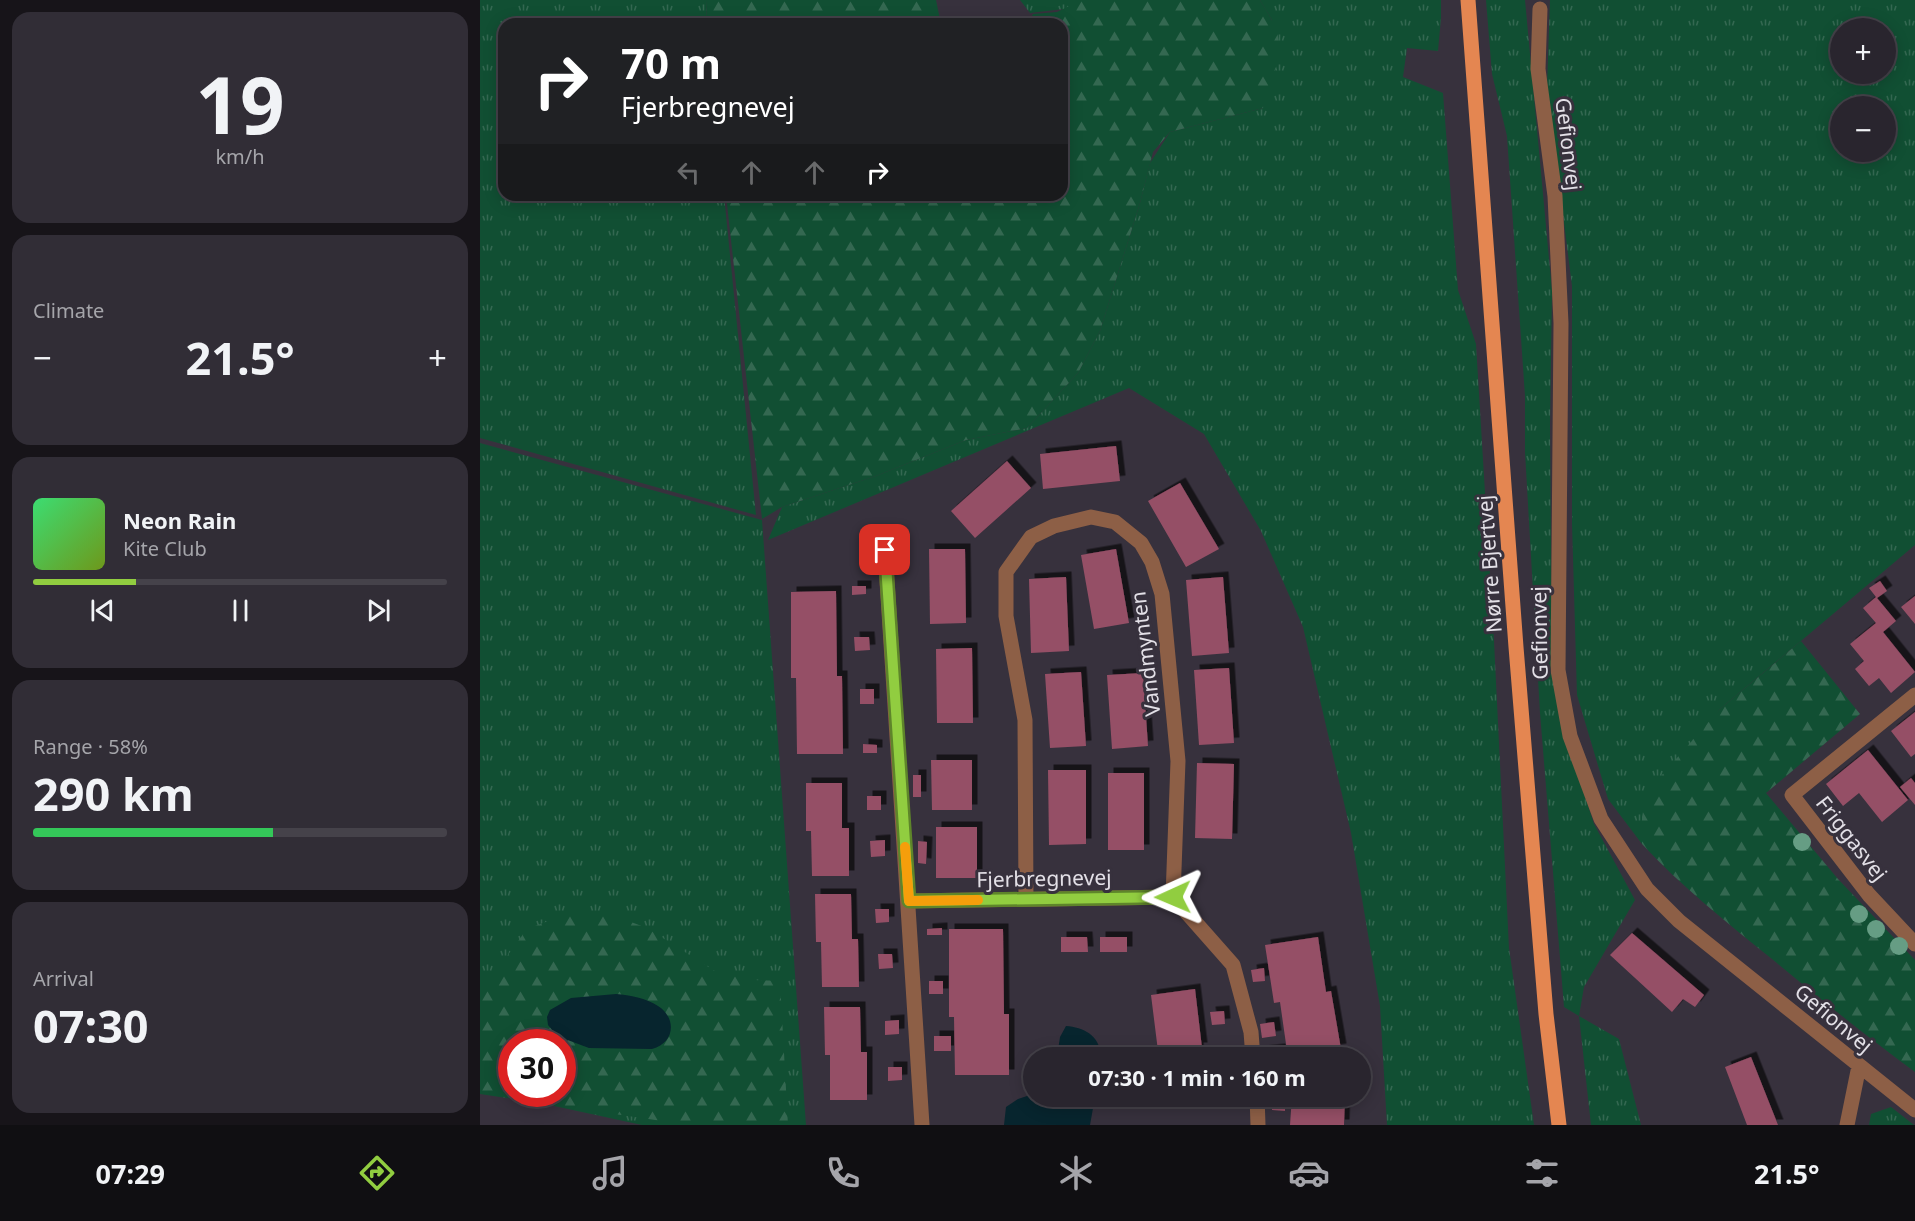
<!DOCTYPE html>
<meta charset="utf-8">
<style>
:root{--surface:#29252e;--page:#312d36;--text:#f1f3f6;--muted:#a5a5aa;--line:#45424a;--accent:#91cd40}
body{margin:0;font-family:"Noto Sans",sans-serif;background:var(--page);color:var(--text);height:100vh;display:flex;flex-direction:column;font-size:22px;white-space:nowrap}
*{box-sizing:border-box;margin:0}
p{font-size:20px;color:var(--muted)}
.icon{flex:none;width:33px;height:33px;fill:none;stroke:currentColor;stroke-width:2;stroke-linecap:round;stroke-linejoin:round}
.map{position:relative;flex:1;overflow:hidden}
.panel{display:flex;flex-direction:column;gap:12px;padding:12px;background:#171419;width:480px}
.panel>*{flex:none}
.top-card{position:absolute;left:18px;top:18px;width:570px;height:183px;border-radius:18px;box-shadow:0 3px 15px #0003,0 0 0 2px var(--line);background:#202124;color:#fff;overflow:hidden}
.buttons{position:absolute;left:1350px;top:18px;display:grid;gap:12px}
.buttons a{display:grid;place-items:center;width:66px;height:66px;border-radius:50%;background:var(--surface);box-shadow:0 3px 15px #0003,0 0 0 2px var(--line);font-size:30px}
.speed{position:absolute;left:18px;top:1029px;display:flex;gap:12px;font-size:30px;font-weight:700;text-align:center}
.speed>*{display:grid;place-content:center;width:78px;height:78px;border-radius:50%;background:var(--surface);box-shadow:0 3px 15px #0003,0 0 0 2px var(--line);line-height:1}
.speed .limit{border:9px solid #d22;background:#fff;color:#111}
.pin{position:absolute;display:grid;place-items:center;width:51px;height:51px;color:#fff;margin:-26px;border-radius:12px;box-shadow:0 3px 9px #0006}
.me{position:absolute;width:66px;margin:-33px;rotate:269deg;stroke-linejoin:round;filter:drop-shadow(0 0 4px #0008)}
.turn{display:flex;align-items:center;gap:21px;height:126px;padding:0 24px;font-size:27px}
.turn .icon{width:78px;height:78px;stroke-width:2.5}
.turn b{display:block;font-size:42px;line-height:51px}
.lanes{display:flex;align-items:center;height:57px;padding:0 24px;background:#0003;justify-content:center;gap:30px;direction:ltr}
.lanes .off{opacity:.35}
.big{font-size:45px;font-weight:700;line-height:1.1}
.panel .widget{flex:1;display:flex;flex-direction:column;justify-content:center;gap:9px;min-width:0;padding:0 21px;border-radius:18px;background:var(--page)}
.panel .dial{align-items:center;gap:0}
.dial b{font-size:78px;line-height:1}
.song{display:flex;align-items:center;gap:18px}
.cover{width:72px;height:72px;border-radius:9px;background:linear-gradient(135deg,hsl(140 70% 55%),hsl(80 70% 35%))}
.played{height:6px;border-radius:3px;background:linear-gradient(90deg,var(--accent) 25%,var(--line) 25%)}
.keys{display:flex;justify-content:space-around;direction:ltr}
.heat{display:flex;justify-content:space-between;align-items:center;font-size:33px;direction:ltr}
.charge{height:9px;border-radius:4px;background:linear-gradient(90deg,#34c759 58%,var(--line) 0)}
.trip{position:absolute;left:543px;top:1047px;width:348px;height:60px;border-radius:30px;background:var(--surface);box-shadow:0 3px 15px #0003,0 0 0 2px var(--line);font-weight:700;line-height:60px;text-align:center}
.dock{display:flex;height:96px;justify-content:space-around;align-items:center;background:#100f12;color:var(--muted)}
.dock .icon{width:42px;height:42px}
.dock .on{color:var(--accent)}
.dock b{font-size:27px;color:var(--text)}
main{display:flex;flex:1;min-height:0}
.map>svg:first-child{display:block}
.grass{fill:url(#grass-tufts);fill-rule:evenodd}
.forest{fill:url(#forest-firs);fill-rule:evenodd}
.water{fill:#07252e}
.building{fill:#954f66;filter:url(#shadow)}
.lines{fill:none;stroke-linecap:round;stroke-linejoin:round}
.minor{stroke:#8d5f46;stroke-width:15}
.major{stroke:#e48651;stroke-width:15}
.tree{fill:#669d84}
.route-casing{stroke:#5e852a;stroke-width:15}
.route{stroke:#91cd40;stroke-width:10}
.slow{stroke:#f59e0b;stroke-width:10}
.labels{text-anchor:middle;dominant-baseline:central;stroke-width:6;stroke-linejoin:round;paint-order:stroke}
.street-label{font-size:21px;fill:#e3e0e7;stroke:#37313d}
</style>
<main>
<section class="panel">
<div class="widget dial"><b>19</b><p>km/h</p></div>
<div class="widget"><p>Climate</p>
<div class="heat"><a>−</a><b class="big">21.5°</b><a>+</a></div>
</div>
<div class="widget">
<div class="song"><i class="cover"></i><div><b>Neon Rain</b><p>Kite Club</p></div></div>
<div class="played"></div>
<div class="keys"><svg class="icon" aria-label="previous" viewBox="0 0 24 24"><path d="M18 5L8 12l10 7zM5 5v14"/></svg><svg class="icon" aria-label="pause" viewBox="0 0 24 24"><path d="M8 5v14M16 5v14"/></svg><svg class="icon" aria-label="next" viewBox="0 0 24 24"><path d="M6 5l10 7-10 7zM19 5v14"/></svg></div>
</div>
<div class="widget"><p>Range · 58%</p><b class="big">290 km</b><div class="charge"></div></div>
<div class="widget"><p>Arrival</p><b class="big">07:30</b></div>
</section>
<div class="map">
<svg width="1435" height="1125" viewBox="0 0 1435 1125">
<defs>
<pattern id="grass-tufts" width="24" height="20" patternUnits="userSpaceOnUse" patternTransform="scale(1.5)"><rect width="24" height="20" fill="#114f33"/><path d="M3 7l-1-3M5 7V3M7 7l1-3M15 17l-1-3M17 17v-4M19 17l1-3" fill="none" stroke="#346851"/></pattern>
<pattern id="forest-firs" width="22" height="20" patternUnits="userSpaceOnUse" patternTransform="scale(1.5)"><rect width="22" height="20" fill="#114f33"/><path d="M5 1l3.5 6h-7zM16 11l3.5 6h-7z" fill="#346851"/></pattern>
<filter id="shadow"><feDropShadow dx="5.5" dy="-5.5" stdDeviation="0" flood-color="#0009"/></filter>
</defs>
<rect width="100%" height="100%" fill="#37313d"/>
<path class="grass" d="M 0,0 L 226,0 L 227,24 L 24,24 L 24,195 L 244,195 L 276,515 L 0,438 Z
M 540,0 L 660,0 L 550,13 Z
M 780,0 L 961,0 L 961,18 L 958,51 L 927,48 L 923,77 L 963,93 L 978,290 L 996,344 L 1014,641 L 1029,948 L 1054,1125 L 907,1125 L 900,1006 L 871,833 L 823,627 L 781,531 L 724,434 L 649,388 L 288,540 L 302,507 L 396,476 L 486,440 L 547,428 L 598,373 L 620,331 L 660,203 L 670,163 L 690,132 L 783,108 L 792,20 Z
M 1006,0 L 1045,0 L 1072,291 L 1070,425 L 1072,656 L 1082,725 L 1114,824 L 1155,900 L 1104,987 L 1099,1016 L 1139,1039 L 1161,1125 L 1111,1125 L 1099,1016 L 1084,1007 L 1060,713 L 1045,452 L 1045,396 L 1027,136 L 1012,74 Z
M 1070,0 L 1435,0 L 1435,545 L 1240,709 L 1162,817 L 1162,844 L 1128,799 L 1097,695 L 1092,524 L 1092,286 L 1067,87 ZM 1360,28 L 1406,28 L 1406,74 L 1360,74 ZM 1360,106 L 1406,106 L 1406,152 L 1360,152 Z
M 0,443 L 282,520 L 326,1125 L 162,1125 L 0,1090 ZM 32,1042 L 82,1042 L 82,1094 L 32,1094 Z
M 1411,1107 L 1434,1125 L 1389,1125 L 1391,1114 Z"/>
<path class="forest" d="M 226,0 L 456,0 L 461,24 L 227,24 Z
M 601,0 L 780,0 C 788,13 798,28 799,43 C 800,61 789,91 783,108 L 690,132 L 673,152 L 660,203 L 620,331 L 598,373 L 547,428 L 486,440 L 396,476 L 302,507 L 282,519 L 246,195 L 582,195 L 582,24 L 548,24 L 553,14 L 577,12 Z
M 1321,641 L 1380,714 L 1286,793 L 1358,879 L 1435,960 L 1435,1072 C 1386,1036 1339,998 1292,959 C 1247,923 1201,886 1162,844 L 1162,817 L 1167,792 L 1240,709 Z
M 127,913 L 167,928 L 238,973 L 273,980 L 300,981 L 308,1125 L 209,1125 L 0,1094 L 0,993 L 47,929 L 87,914 ZM 32,1042 L 82,1042 L 82,1094 L 32,1094 Z"/>
<path class="water" d="M 136,994 C 150,995 166,998 178,1006 C 197,1018 195,1043 172,1049 L 109,1048 L 77,1036 L 68,1025 L 67,1017 L 70,1010 L 91,998 Z
M 586,1026 C 604,1027 622,1037 620,1057 L 577,1057 L 580,1037 Z
M 553,1094 L 554,1096 L 615,1097 L 610,1125 L 524,1125 L 526,1107 L 538,1099 Z"/>
<path class="building" d="M 636,446 L 640,481 L 563,489 L 560,454 Z
M 527,461 L 551,488 L 495,538 L 471,511 Z
M 700,483 L 739,549 L 706,567 L 668,501 Z
M 449,549 L 485,549 L 486,623 L 450,624 Z
M 636,549 L 649,623 L 614,629 L 601,555 Z
M 586,577 L 589,651 L 551,653 L 549,579 Z
M 743,577 L 749,653 L 712,656 L 706,580 Z
M 1400,581 L 1407,591 L 1397,598 L 1416,621 L 1403,632 L 1435,672 L 1411,693 L 1399,678 L 1389,686 L 1375,669 L 1384,661 L 1370,644 L 1396,623 L 1383,608 L 1396,597 L 1389,588 Z
M 372,586 L 386,586 L 386,594 L 372,595 Z
M 356,591 L 357,676 L 362,676 L 363,754 L 317,754 L 316,678 L 311,678 L 311,592 Z
M 1435,596 L 1435,624 L 1421,607 Z
M 374,637 L 389,637 L 390,650 L 375,651 Z
M 492,648 L 493,723 L 457,723 L 456,649 Z
M 749,668 L 754,743 L 719,745 L 714,670 Z
M 601,672 L 606,746 L 570,748 L 565,674 Z
M 663,673 L 668,746 L 632,749 L 627,675 Z
M 380,689 L 394,689 L 394,704 L 380,704 Z
M 1435,712 L 1435,754 L 1431,757 L 1411,731 Z
M 383,744 L 397,745 L 397,753 L 383,753 Z
M 1388,750 L 1428,800 L 1402,822 L 1379,793 L 1363,806 L 1346,784 Z
M 451,760 L 492,760 L 492,810 L 452,810 Z
M 717,763 L 754,764 L 752,839 L 715,838 Z
M 568,770 L 606,770 L 606,844 L 569,845 Z
M 628,773 L 664,773 L 664,850 L 628,850 Z
M 433,775 L 441,775 L 441,797 L 433,797 Z
M 1431,778 L 1435,783 L 1435,805 L 1420,787 Z
M 326,783 L 362,783 L 362,828 L 369,828 L 369,876 L 332,876 L 331,831 L 326,831 Z
M 387,796 L 401,796 L 401,810 L 387,810 Z
M 456,827 L 497,827 L 497,878 L 456,878 Z
M 405,840 L 405,856 L 391,857 L 390,841 Z
M 438,841 L 447,842 L 446,864 L 438,863 Z
M 335,894 L 371,894 L 372,939 L 378,939 L 379,987 L 342,987 L 341,942 L 336,942 Z
M 395,909 L 409,909 L 409,922 L 396,923 Z
M 462,928 L 462,935 L 447,935 L 447,929 Z
M 469,929 L 523,929 L 524,1014 L 529,1014 L 529,1075 L 475,1075 L 474,1017 L 469,1017 Z
M 1152,933 L 1224,995 L 1215,1007 L 1203,999 L 1192,1012 L 1130,955 Z
M 581,937 L 607,937 L 608,952 L 581,952 Z
M 620,937 L 647,937 L 647,952 L 620,952 Z
M 838,937 L 846,992 L 851,991 L 861,1049 L 808,1058 L 800,1002 L 794,1003 L 785,945 Z
M 398,954 L 412,954 L 413,968 L 399,969 Z
M 784,968 L 785,981 L 773,982 L 771,970 Z
M 449,981 L 463,981 L 463,994 L 449,994 Z
M 715,989 L 722,1048 L 718,1048 L 719,1058 L 673,1058 L 672,1051 L 678,1051 L 671,995 Z
M 344,1007 L 380,1007 L 381,1052 L 387,1052 L 387,1100 L 350,1100 L 350,1055 L 345,1055 Z
M 744,1011 L 745,1024 L 732,1025 L 730,1012 Z
M 419,1020 L 419,1034 L 405,1035 L 405,1021 Z
M 794,1022 L 796,1036 L 782,1038 L 780,1024 Z
M 454,1036 L 471,1036 L 471,1051 L 454,1051 Z
M 800,1049 L 801,1058 L 784,1058 L 783,1051 Z
M 1271,1057 L 1298,1125 L 1267,1125 L 1245,1067 Z
M 408,1067 L 422,1067 L 422,1080 L 408,1081 Z
M 678,1096 L 724,1096 L 725,1103 L 680,1109 Z
M 812,1096 L 865,1096 L 864,1125 L 810,1125 Z
M 792,1098 L 805,1098 L 805,1111 L 792,1110 Z"/>
<g class="lines">
<path class="minor" d="M 1060,9 L 1058,69 L 1075,196 L 1081,323 L 1078,670 L 1090,736 L 1121,819 L 1167,889 L 1199,921 L 1435,1110
M 405,550 L 442,1125
M 1435,695 L 1312,795 L 1389,895 L 1435,944
M 546,899 L 545,720 L 526,616 L 526,572 L 551,537 L 574,526 L 611,517 L 635,522 L 661,543 L 672,562 L 682,594 L 698,761 L 693,897
M 429,901 L 693,897 L 753,965 L 771,1032 L 773,1058
M 777,1096 L 778,1125
M 1367,1125 L 1379,1066"/>
<path class="major" d="M 988,0 L 1036,647 L 1066,1014 L 1079,1125"/>
</g>
<g class="tree">
<circle cx="1322" cy="842" r="9"/>
<circle cx="1379" cy="914" r="9"/>
<circle cx="1396" cy="929" r="9"/>
<circle cx="1419" cy="946" r="9"/>
</g>
<g class="lines">
<g class="route-casing">
<path id="route" d="M 405,550 L 429,901 L 693,897"/>
</g>
<use href="#route" class="route"/>
<path class="slow" d="M 425,847 L 429,901 L 498,900"/>
</g>
<g class="labels">
<g class="street-label">
<text transform="translate(1089 144) rotate(83)">Gefionvej</text>
<text transform="translate(1009 564) rotate(-94)">Nørre Bjertvej</text>
<text transform="translate(1059 633) rotate(-91)">Gefionvej</text>
<text transform="translate(665 654) rotate(-97)">Vandmynten</text>
<text transform="translate(1372 838) rotate(52)">Friggasvej</text>
<text transform="translate(564 878) rotate(-1)">Fjerbregnevej</text>
<text transform="translate(1354 1018) rotate(40)">Gefionvej</text>
</g>
</g>
</svg>
<div class="buttons">
<a>+</a>
<a>−</a>
</div>
<div class="speed"><div class="limit">30</div></div>
<div class="pin" style="left:405px;top:550px;background:#d93025"><svg class="icon" aria-label="arrive" viewBox="0 0 24 24"><path d="M6 21V4h12l-3 4 3 4H6"/></svg></div>
<svg class="me" style="left:693px;top:897px" viewBox="-20 -20 40 40"><path d="M0-17L14 15 0 8-14 15z" fill="#91cd40" stroke="#fff" stroke-width="4"/></svg>
<div class="trip">07:30 · 1 min · 160 m</div>
<div class="top-card">
<div class="turn"><svg class="icon" aria-label="right" viewBox="0 0 24 24"><path d="M7 20v-9h11M14 6l5 5-5 5"/></svg><div><b>70 m</b>Fjerbregnevej</div></div>
<div class="lanes"><svg class="icon off" aria-label="left" viewBox="0 0 24 24"><path d="M17 20v-9H6M10 6l-5 5 5 5"/></svg><svg class="icon off" aria-label="ahead" viewBox="0 0 24 24"><path d="M12 20V5M6 11l6-6 6 6"/></svg><svg class="icon off" aria-label="ahead" viewBox="0 0 24 24"><path d="M12 20V5M6 11l6-6 6 6"/></svg><svg class="icon" aria-label="right" viewBox="0 0 24 24"><path d="M7 20v-9h11M14 6l5 5-5 5"/></svg></div>
</div>
</div>
</main>
<nav class="dock">
<b>07:29</b>
<svg class="icon on" aria-label="directions" viewBox="0 0 24 24"><path d="M12 3l9 9-9 9-9-9zM9 14v-3h6M13 9l2 2-2 2"/></svg>
<svg class="icon" aria-label="music" viewBox="0 0 24 24"><path d="M9 18V5l10-2v13"/><circle cx="6" cy="18" r="3"/><circle cx="16" cy="16" r="3"/></svg>
<svg class="icon" aria-label="phone" viewBox="0 0 24 24"><path d="M5 4h4l2 5-3 2q2 4 5 5l2-3 5 2v4C11 20 4 13 5 4z"/></svg>
<svg class="icon" aria-label="climate" viewBox="0 0 24 24"><path d="M12 3v18M4 7l16 10M4 17L20 7"/></svg>
<svg class="icon" aria-label="car" viewBox="0 0 24 24"><path d="M5 17H2v-5l4-1 3-4h7l3 4 3 1v5h-3M9 17h6M6 11h13"/><circle cx="7" cy="17" r="2"/><circle cx="17" cy="17" r="2"/></svg>
<svg class="icon" aria-label="filters" viewBox="0 0 24 24"><path d="M4 7h16M4 17h16"/><circle cx="9" cy="7" r="2"/><circle cx="15" cy="17" r="2"/></svg>
<b>21.5°</b>
</nav>
